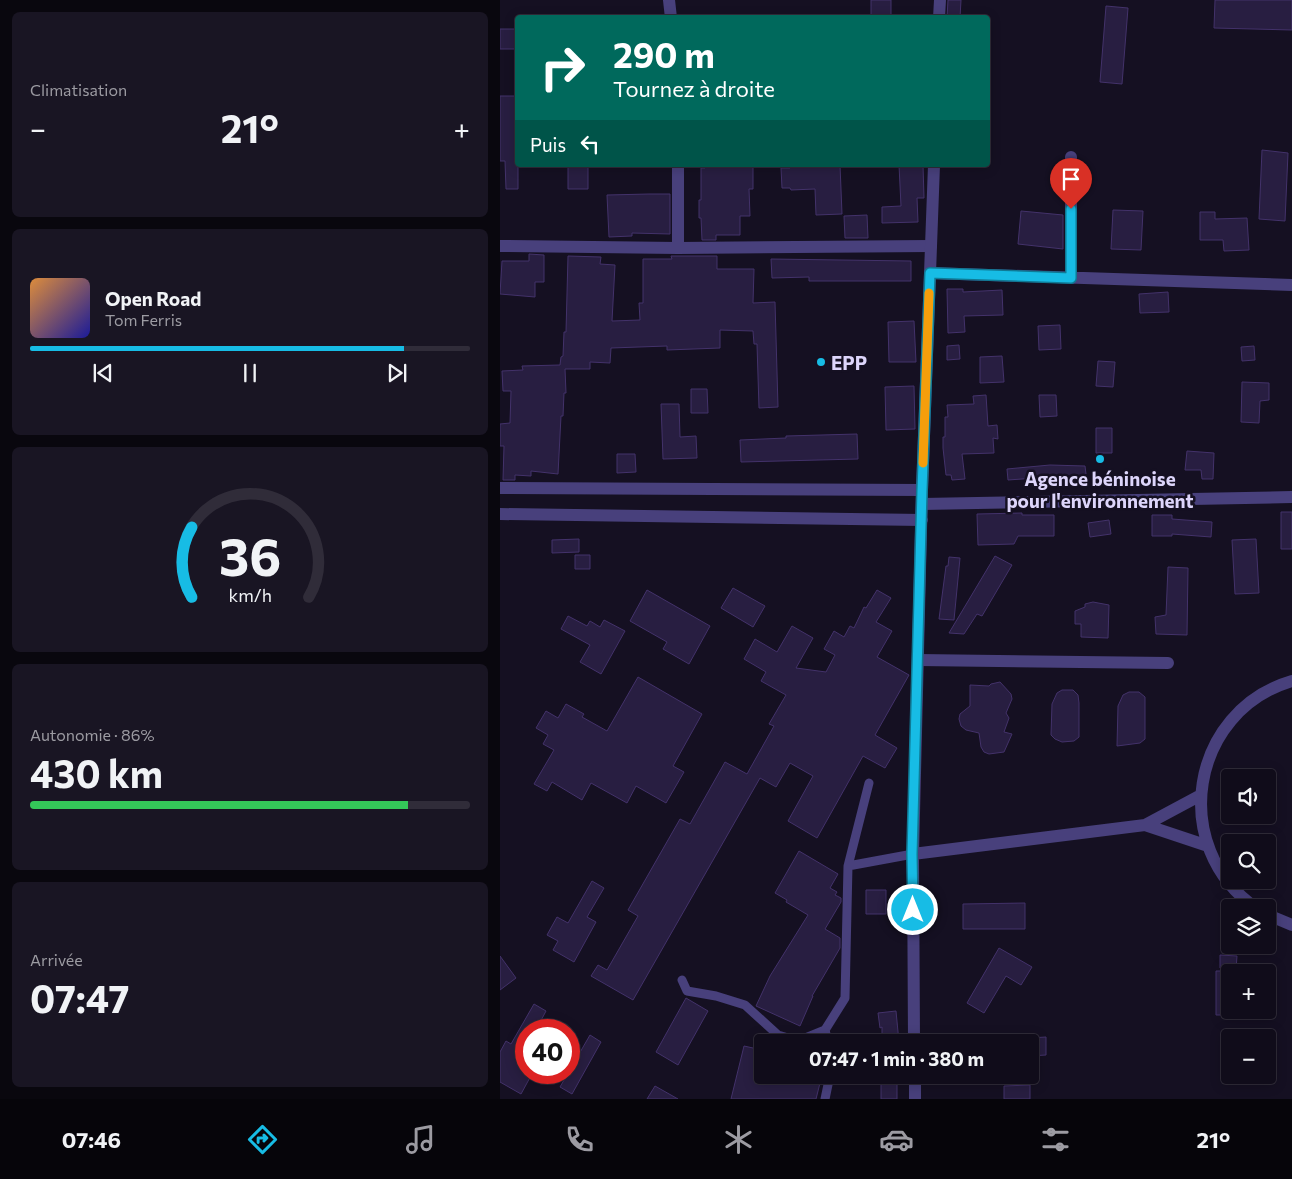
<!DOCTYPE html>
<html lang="fr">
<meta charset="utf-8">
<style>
:root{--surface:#100c1a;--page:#191523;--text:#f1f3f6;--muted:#9c9ba2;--line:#302c39;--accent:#17bce5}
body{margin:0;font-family:Commissioner,sans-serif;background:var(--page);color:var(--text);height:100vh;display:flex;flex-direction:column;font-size:19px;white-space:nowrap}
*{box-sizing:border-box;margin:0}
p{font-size:16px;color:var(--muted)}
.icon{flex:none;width:28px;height:28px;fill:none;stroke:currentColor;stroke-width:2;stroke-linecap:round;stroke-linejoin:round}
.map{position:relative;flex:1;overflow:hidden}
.drawer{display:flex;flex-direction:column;gap:12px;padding:12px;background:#09070e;width:500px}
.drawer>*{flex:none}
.banner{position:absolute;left:15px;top:15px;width:475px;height:152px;border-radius:5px;box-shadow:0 2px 12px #0003,0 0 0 1px var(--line);background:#00695c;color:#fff;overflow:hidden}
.buttons{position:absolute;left:721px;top:769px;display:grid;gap:10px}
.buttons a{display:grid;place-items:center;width:55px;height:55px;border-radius:5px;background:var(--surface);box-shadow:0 2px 12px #0003,0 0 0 1px var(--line);font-size:25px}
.speed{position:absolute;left:15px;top:1019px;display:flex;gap:10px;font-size:25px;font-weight:700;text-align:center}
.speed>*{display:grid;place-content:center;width:65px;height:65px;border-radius:50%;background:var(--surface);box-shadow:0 2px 12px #0003,0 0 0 1px var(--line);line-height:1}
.speed .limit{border:8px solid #d22;background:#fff;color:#111}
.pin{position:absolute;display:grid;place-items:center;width:42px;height:42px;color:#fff;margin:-51px -21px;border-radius:50% 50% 50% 0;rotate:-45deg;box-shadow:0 0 5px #0007}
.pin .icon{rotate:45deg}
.me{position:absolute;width:55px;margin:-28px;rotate:0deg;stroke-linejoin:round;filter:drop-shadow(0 0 4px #0008)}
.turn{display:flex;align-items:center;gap:18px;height:105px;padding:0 15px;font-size:22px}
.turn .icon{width:65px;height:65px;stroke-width:2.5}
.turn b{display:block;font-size:35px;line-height:42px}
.then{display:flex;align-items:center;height:48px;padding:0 15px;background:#0003;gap:10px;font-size:19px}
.big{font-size:38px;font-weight:700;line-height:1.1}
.drawer .card{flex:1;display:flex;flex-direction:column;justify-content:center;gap:8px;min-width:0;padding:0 18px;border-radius:8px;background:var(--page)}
.drawer .dial{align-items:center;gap:0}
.dial svg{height:130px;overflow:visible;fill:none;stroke:var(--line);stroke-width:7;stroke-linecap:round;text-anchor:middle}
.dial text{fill:var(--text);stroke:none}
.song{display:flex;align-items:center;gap:15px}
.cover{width:60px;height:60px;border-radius:8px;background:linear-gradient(135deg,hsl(30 70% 55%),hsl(240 70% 35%))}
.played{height:5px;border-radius:2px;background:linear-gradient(90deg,var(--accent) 85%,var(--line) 85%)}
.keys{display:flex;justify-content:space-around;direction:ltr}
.heat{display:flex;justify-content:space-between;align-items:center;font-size:28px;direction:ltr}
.charge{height:8px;border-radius:4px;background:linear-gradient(90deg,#34c759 86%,var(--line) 0)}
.trip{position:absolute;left:254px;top:1034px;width:285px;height:50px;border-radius:5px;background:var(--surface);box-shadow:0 2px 12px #0003,0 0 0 1px var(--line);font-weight:700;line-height:50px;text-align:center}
.tabs{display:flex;height:80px;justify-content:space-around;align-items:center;background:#06050a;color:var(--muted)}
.tabs .icon{width:35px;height:35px}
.tabs .active{color:var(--accent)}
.tabs b{font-size:22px;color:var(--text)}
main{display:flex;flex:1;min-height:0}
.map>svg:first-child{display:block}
.building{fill:#281e41;stroke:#43326a}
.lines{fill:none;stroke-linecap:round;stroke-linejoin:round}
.service{stroke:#48407c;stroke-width:9}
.minor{stroke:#48407c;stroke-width:12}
.tertiary{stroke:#48407c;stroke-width:12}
.route-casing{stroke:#0f7a95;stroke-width:12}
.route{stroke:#17bce5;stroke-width:9}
.slow{stroke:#f59e0b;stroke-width:9}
.poi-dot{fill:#17bce5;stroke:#151022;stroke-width:2}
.labels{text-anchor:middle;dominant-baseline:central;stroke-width:5;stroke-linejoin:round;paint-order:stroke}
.poi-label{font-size:19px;font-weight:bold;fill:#ddd5fb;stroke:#151022;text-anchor:start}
</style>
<main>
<section class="drawer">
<div class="card"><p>Climatisation</p>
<div class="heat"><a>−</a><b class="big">21°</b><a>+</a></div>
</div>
<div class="card">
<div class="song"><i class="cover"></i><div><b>Open Road</b><p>Tom Ferris</p></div></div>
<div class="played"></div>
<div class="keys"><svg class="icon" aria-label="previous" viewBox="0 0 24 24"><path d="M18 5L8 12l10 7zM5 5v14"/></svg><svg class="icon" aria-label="pause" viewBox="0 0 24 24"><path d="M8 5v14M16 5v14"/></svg><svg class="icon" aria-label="next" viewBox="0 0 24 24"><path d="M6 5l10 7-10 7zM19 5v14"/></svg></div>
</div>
<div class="card dial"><svg viewBox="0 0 100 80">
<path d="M14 69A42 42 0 1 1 86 69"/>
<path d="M14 69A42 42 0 0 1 14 26" stroke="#17bce5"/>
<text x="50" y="56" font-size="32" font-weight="700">36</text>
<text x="50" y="72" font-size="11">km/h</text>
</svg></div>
<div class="card"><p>Autonomie · 86%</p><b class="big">430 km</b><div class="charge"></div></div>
<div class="card"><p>Arrivée</p><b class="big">07:47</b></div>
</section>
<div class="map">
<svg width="792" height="1099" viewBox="0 0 792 1099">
<rect width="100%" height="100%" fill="#151022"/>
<path class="building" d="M 371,0 L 391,0 L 391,18 L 371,18 Z
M 448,0 L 461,0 L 460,18 L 447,18 Z
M 715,0 L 792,0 L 792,30 L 714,28 Z
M 606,6 L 628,8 L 622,84 L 600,82 Z
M 0,29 L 18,29 L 18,49 L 0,49 Z
M 0,96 L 18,96 L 18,189 L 6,189 L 5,161 L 0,161 Z
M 762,150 L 788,153 L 785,221 L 759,219 Z
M 68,165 L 88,165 L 88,189 L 68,189 Z
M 205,165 L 253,165 L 253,189 L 249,189 L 250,216 L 240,216 L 240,235 L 216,235 L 216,240 L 202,240 L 201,218 L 199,218 L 199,200 L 201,200 L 201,168 L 205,168 Z
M 290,165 L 340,165 L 342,214 L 316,215 L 315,189 L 291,190 L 290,188 L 282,188 L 281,168 L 290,168 Z
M 399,165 L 423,165 L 424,198 L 417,198 L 418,222 L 382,223 L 382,207 L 401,206 Z
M 149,194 L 170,194 L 170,234 L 132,233 L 132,236 L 109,237 L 107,195 Z
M 613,210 L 643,211 L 641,250 L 611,249 Z
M 521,211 L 563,215 L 563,249 L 518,244 Z
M 700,212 L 715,212 L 715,219 L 747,218 L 749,250 L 724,251 L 723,240 L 700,240 Z
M 367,215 L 368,238 L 345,238 L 344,216 Z
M 29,254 L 44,255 L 44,282 L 35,282 L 35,297 L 0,294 L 2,261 L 29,261 Z
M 68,256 L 101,257 L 100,264 L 115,265 L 112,321 L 140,320 L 139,303 L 143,303 L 143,259 L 172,259 L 171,256 L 217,256 L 217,269 L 254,269 L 253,303 L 275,302 L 278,407 L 259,408 L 257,344 L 254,344 L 253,331 L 220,330 L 220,348 L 167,350 L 167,346 L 111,348 L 110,363 L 90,362 L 90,369 L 65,369 L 66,393 L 64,393 L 63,416 L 61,416 L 58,474 L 31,471 L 31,476 L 15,475 L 15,480 L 3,480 L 4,446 L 0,446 L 0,424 L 10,423 L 11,391 L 3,391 L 2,371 L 23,370 L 22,366 L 60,365 L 61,357 L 63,356 L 64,332 L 66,332 Z
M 271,259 L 411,261 L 411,281 L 309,281 L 309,277 L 272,278 Z
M 447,289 L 463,289 L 463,292 L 502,290 L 503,315 L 464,316 L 465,332 L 448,333 Z
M 668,292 L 669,312 L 640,313 L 639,294 Z
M 414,321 L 416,362 L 389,362 L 388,322 Z
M 560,325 L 561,349 L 539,350 L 538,326 Z
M 459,345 L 460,359 L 447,360 L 447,346 Z
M 754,346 L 755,360 L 742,361 L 741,347 Z
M 502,356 L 504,382 L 480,383 L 480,357 Z
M 598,361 L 615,362 L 613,387 L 596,386 Z
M 742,382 L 769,383 L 769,400 L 760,401 L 759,423 L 741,422 Z
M 414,386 L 415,429 L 386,430 L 385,387 Z
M 191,389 L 207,389 L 208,413 L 191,413 Z
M 486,395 L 488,426 L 497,425 L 498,439 L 493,438 L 494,453 L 462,454 L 465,479 L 452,480 L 451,475 L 446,475 L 443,448 L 443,437 L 445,437 L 445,417 L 448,417 L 447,405 L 474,404 L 473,396 Z
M 539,395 L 556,395 L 557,416 L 540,417 Z
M 161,404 L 179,404 L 180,437 L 196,436 L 197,458 L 163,459 Z
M 596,428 L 612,428 L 612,453 L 596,453 Z
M 357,434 L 358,459 L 241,462 L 240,440 L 286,438 L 286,436 Z
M 687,451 L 714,453 L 713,479 L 702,479 L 701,470 L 685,470 Z
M 117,454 L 135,454 L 136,472 L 117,473 Z
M 550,465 L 585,466 L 586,474 L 581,475 L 580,481 L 564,480 L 564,476 L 508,480 L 507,469 Z
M 781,512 L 792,512 L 792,549 L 781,549 Z
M 522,513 L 522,515 L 554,515 L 554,536 L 518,536 L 514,544 L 478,545 L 477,514 Z
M 652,515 L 672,515 L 672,519 L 712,522 L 711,537 L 672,534 L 672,536 L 652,536 Z
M 609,520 L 611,534 L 590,537 L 588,523 Z
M 79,539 L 79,552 L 52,553 L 52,540 Z
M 756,539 L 759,593 L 735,594 L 732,540 Z
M 75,555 L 90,555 L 90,569 L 75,569 Z
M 495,556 L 512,565 L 482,616 L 477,614 L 464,634 L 449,633 Z
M 449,557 L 460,558 L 454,620 L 439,619 L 446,566 L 448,566 Z
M 668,567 L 688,568 L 687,635 L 656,634 L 655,617 L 666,615 Z
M 233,588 L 265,606 L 253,627 L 221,608 Z
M 147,590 L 210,626 L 189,664 L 163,649 L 167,642 L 130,621 Z
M 377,590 L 391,598 L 376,622 L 392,631 L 377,657 L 409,675 L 375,735 L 397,748 L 385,768 L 363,756 L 317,838 L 288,821 L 313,776 L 290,763 L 276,787 L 260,778 L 133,1000 L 91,976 L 98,965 L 107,970 L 138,916 L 128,910 L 180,819 L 190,824 L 225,762 L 247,774 L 274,726 L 269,724 L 286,695 L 261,681 L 266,672 L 244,659 L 255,639 L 277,652 L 292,626 L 313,638 L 296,668 L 326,672 L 335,655 L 324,649 L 334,631 L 344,637 L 350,626 L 354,628 L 364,607 L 366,608 Z
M 593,602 L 609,605 L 608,638 L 581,637 L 581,624 L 575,624 L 575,611 L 585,607 L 585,604 Z
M 68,616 L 87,626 L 90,621 L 100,627 L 104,620 L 125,631 L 101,674 L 80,662 L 90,645 L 61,629 Z
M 138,677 L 202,714 L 173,766 L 184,772 L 166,803 L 136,786 L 127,803 L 91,783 L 82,800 L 52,782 L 47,791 L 34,784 L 54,750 L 43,744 L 48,735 L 36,728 L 46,711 L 58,718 L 66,704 L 84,714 L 82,717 L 107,731 Z
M 500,682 L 511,694 L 512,699 L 506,713 L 509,718 L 504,732 L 512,734 L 504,752 L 489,754 L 484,752 L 481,747 L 479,733 L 466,730 L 461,726 L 459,719 L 460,714 L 470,706 L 470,685 L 489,686 L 491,684 Z
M 562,690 L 573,690 L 578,695 L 579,703 L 579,737 L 574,741 L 562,742 L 555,739 L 551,735 L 552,704 L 557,693 Z
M 629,692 L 639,692 L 645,697 L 645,739 L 640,743 L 617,746 L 618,706 L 623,695 Z
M 299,851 L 338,874 L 330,888 L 337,892 L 335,895 L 341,898 L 341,902 L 325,929 L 340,938 L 340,948 L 312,996 L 313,996 L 300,1026 L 256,1006 L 270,976 L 308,915 L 286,902 L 287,900 L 275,893 Z
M 92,881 L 104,888 L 87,917 L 96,922 L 74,962 L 53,950 L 58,941 L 47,935 L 57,917 L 68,923 Z
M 366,890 L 386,890 L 386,914 L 366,914 Z
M 525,903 L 525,929 L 463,929 L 463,904 Z
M 499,948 L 532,967 L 521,985 L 506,976 L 484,1013 L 467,1003 Z
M 720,955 L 737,956 L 736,969 L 720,968 Z
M 0,956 L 16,978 L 0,990 Z
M 716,971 L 730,971 L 730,1015 L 716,1015 Z
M 186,998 L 208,1011 L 178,1065 L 156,1052 Z
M 34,1004 L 46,1011 L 36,1030 L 26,1030 L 26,1072 L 33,1072 L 21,1094 L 0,1082 L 0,1052 L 6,1041 L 11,1044 Z
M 396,1011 L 399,1042 L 382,1042 L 382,1027 L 380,1028 L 378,1013 Z
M 90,1035 L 101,1042 L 72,1094 L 60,1087 Z
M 546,1037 L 546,1055 L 530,1056 L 530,1038 Z
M 244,1046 L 262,1050 L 262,1075 L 322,1075 L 316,1099 L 231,1099 Z
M 381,1075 L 397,1075 L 397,1099 L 381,1099 Z
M 530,1085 L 530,1099 L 504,1099 L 504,1086 Z
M 155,1086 L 178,1099 L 147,1099 Z"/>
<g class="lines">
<path class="service" d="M 348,866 L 413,854
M 182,980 L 187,991 L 216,996 L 245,1005 L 278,1035 L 298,1041 L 325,1030 L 345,998 L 348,866 L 369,783
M 325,1030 L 328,1042
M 325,1099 L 330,1075"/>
<path class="minor" d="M 169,0 L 171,18
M 178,165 L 178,248
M 0,246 L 178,248 L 431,246
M 430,273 L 792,285
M 571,278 L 571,157
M 422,504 L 792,497
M 418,660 L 668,663"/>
<path class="tertiary" d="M 439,18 L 440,0
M 0,488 L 422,490
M 0,514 L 422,520
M 645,825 L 708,846
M 413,854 L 645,825 L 701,795
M 756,908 C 668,847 690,711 792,681
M 768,915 L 792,925
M 414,1042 L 413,854 L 422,490 L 434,165
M 415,1075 L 415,1099"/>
</g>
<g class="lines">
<g class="route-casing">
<path id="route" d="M 413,910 L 412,854 L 422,490 L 430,273 L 571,278 L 571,209"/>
</g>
<use href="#route" class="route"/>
<path class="slow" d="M 423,463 L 429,293"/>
</g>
<g class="poi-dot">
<circle cx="321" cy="362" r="5"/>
<circle cx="600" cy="459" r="5"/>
</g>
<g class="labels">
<g class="poi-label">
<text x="331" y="362">EPP</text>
<text x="600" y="478" text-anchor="middle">Agence béninoise<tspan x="600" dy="22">pour l'environnement</tspan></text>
</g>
</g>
</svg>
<div class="buttons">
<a><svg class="icon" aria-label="sound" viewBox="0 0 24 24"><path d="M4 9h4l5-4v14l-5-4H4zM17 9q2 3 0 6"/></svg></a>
<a><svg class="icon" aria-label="search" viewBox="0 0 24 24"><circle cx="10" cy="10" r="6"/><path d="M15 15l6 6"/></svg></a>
<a><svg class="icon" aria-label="layers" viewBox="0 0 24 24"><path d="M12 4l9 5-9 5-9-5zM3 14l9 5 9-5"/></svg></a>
<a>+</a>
<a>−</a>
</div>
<div class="speed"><div class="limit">40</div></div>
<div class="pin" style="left:571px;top:209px;background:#d93025"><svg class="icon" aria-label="arrive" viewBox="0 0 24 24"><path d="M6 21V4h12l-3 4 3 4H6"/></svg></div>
<svg class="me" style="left:413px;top:910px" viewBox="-20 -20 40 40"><circle r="17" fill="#17bce5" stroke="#fff" stroke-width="3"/><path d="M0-11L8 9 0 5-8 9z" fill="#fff"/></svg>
<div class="trip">07:47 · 1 min · 380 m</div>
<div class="banner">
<div class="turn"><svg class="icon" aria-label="right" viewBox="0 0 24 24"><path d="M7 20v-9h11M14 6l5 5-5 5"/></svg><div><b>290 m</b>Tournez à droite</div></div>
<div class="then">Puis<svg class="icon" aria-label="left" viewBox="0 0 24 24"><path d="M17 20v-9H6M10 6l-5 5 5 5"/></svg></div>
</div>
</div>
</main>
<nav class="tabs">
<b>07:46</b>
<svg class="icon active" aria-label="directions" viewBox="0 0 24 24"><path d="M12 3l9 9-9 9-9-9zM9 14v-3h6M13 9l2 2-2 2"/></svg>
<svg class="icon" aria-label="music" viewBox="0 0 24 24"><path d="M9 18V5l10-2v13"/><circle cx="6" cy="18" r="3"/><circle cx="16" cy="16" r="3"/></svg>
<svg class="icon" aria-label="phone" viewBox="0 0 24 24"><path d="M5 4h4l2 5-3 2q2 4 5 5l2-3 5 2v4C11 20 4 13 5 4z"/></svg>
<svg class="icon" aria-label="climate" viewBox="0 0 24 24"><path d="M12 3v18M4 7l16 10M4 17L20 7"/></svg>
<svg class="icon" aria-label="car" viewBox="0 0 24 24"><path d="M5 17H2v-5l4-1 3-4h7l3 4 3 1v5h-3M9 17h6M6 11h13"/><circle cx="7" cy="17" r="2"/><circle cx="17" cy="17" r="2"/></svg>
<svg class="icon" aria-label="filters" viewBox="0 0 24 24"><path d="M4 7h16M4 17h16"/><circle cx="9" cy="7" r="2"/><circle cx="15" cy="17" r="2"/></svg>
<b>21°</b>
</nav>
